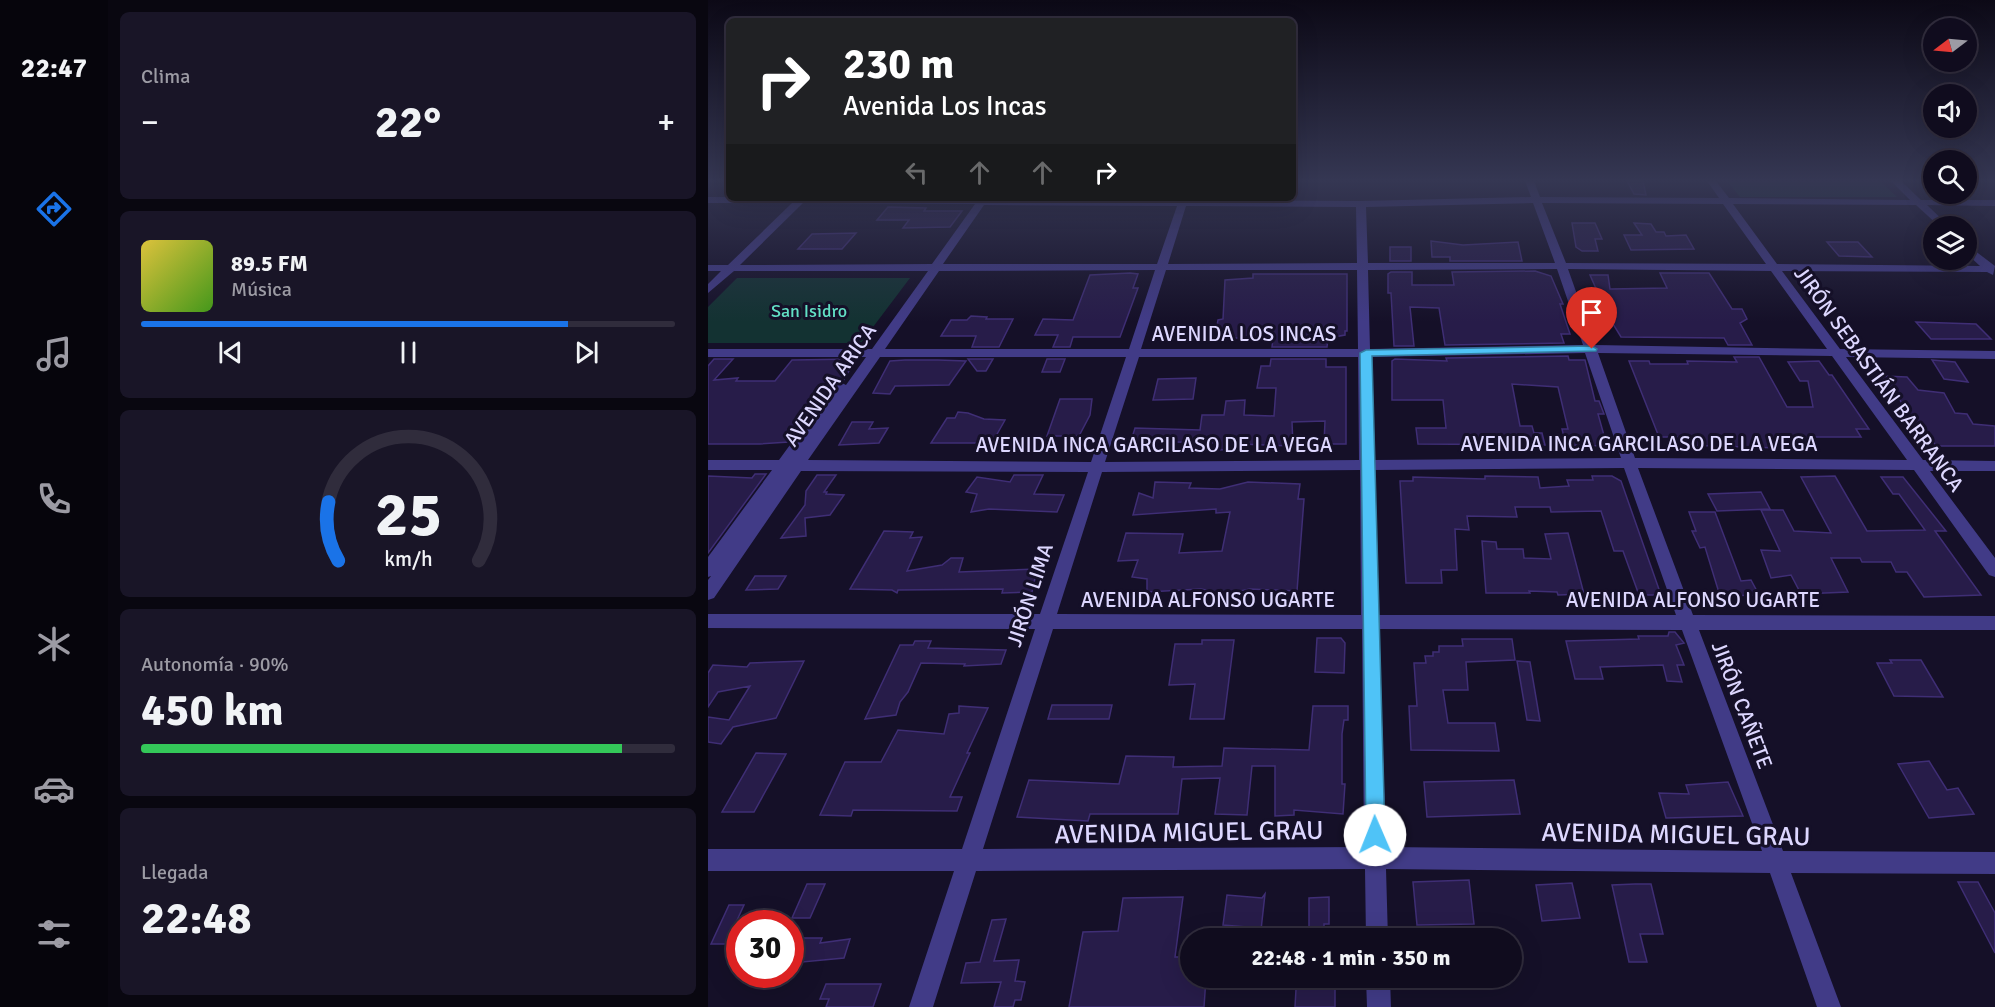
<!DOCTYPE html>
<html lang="es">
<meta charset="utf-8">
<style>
:root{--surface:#100c1e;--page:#191527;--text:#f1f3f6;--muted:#9c9ba4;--line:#302c3c;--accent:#1a73e8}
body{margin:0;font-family:Signika,sans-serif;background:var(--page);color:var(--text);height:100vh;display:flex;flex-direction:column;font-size:22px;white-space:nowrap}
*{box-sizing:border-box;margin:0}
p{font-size:20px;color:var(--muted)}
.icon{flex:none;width:33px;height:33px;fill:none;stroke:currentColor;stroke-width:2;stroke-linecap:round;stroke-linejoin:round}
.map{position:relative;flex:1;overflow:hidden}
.details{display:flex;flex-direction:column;gap:12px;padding:12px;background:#090710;width:600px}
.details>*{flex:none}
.banner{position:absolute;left:18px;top:18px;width:570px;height:183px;border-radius:9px;box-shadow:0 6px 24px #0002,0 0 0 2px var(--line);background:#202124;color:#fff;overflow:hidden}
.needle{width:39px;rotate:254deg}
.controls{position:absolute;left:1215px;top:18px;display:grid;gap:12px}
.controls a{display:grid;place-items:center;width:54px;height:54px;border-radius:50%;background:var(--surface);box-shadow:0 6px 24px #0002,0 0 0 2px var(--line);font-size:30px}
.speed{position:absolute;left:18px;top:910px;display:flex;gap:12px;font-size:30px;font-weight:700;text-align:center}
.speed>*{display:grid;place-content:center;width:78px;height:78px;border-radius:50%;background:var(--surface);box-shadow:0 6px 24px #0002,0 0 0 2px var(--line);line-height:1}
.speed .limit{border:9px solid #d22;background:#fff;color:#111}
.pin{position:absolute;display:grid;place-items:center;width:51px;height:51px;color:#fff;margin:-62px -26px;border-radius:50% 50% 50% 0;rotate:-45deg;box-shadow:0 0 6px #0007}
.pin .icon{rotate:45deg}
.me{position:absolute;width:66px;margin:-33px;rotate:359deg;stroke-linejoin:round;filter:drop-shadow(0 0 4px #0008)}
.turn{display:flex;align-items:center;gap:21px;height:126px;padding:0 18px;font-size:27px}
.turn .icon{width:78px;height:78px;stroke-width:2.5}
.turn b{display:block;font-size:42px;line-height:51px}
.lanes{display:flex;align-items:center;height:57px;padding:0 18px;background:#0003;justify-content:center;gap:30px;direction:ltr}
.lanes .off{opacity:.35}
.big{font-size:45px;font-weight:700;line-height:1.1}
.details .tile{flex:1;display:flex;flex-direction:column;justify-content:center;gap:9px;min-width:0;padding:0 21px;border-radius:9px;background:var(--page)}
.details .dial{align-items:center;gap:0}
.dial svg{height:156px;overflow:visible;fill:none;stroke:var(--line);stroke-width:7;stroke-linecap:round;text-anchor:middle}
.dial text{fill:var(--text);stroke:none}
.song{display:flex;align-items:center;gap:18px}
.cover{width:72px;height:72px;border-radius:9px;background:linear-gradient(135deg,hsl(50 70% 55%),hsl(100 70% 35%))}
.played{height:6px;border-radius:3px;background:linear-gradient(90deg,var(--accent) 80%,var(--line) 80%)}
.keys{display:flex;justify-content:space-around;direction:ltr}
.heat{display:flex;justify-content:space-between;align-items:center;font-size:33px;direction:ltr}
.charge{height:9px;border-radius:4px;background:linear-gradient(90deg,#34c759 90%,var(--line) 0)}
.trip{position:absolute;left:472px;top:928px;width:342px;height:60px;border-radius:30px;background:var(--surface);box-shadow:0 6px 24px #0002,0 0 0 2px var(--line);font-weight:700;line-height:60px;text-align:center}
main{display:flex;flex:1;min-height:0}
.tabs{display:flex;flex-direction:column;width:108px;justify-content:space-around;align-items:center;background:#06050c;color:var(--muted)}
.tabs .icon{width:42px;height:42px}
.tabs .selected{color:var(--accent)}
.tabs b{font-size:27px;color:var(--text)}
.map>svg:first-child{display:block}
.green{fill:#133232}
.building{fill:#271c49;stroke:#3f2e75;stroke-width:1.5}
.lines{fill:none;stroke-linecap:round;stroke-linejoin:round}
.minor{fill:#413b87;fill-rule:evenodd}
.route{fill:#4fc3f7;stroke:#337fa1;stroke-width:1.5}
.labels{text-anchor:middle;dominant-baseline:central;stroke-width:6;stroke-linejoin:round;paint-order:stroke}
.far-park-label{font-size:18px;fill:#62e0c5;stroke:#151028}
.street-label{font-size:21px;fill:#ddd7ff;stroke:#151028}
.near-street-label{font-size:26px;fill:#ddd7ff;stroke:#151028}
</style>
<main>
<nav class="tabs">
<b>22:47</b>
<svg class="icon selected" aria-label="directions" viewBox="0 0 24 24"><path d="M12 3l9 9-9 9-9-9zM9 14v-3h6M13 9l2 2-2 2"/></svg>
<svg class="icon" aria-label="music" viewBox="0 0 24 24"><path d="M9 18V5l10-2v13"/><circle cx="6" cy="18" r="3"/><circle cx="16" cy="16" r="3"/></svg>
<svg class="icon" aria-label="phone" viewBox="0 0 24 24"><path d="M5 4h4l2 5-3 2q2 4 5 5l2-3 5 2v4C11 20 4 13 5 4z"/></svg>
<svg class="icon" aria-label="climate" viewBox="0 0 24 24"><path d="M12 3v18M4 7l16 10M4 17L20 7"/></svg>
<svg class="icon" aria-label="car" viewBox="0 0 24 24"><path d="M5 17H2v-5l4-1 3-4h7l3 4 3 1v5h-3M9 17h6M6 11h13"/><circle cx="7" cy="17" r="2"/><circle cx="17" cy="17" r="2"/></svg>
<svg class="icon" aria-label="filters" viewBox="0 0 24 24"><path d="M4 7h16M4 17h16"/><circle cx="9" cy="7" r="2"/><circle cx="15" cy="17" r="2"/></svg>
</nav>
<section class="details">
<div class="tile"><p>Clima</p>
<div class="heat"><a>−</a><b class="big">22°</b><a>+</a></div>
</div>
<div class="tile">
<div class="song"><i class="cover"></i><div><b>89.5 FM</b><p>Música</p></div></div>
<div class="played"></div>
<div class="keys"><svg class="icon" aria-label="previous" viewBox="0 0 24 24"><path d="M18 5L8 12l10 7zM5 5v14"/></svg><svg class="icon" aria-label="pause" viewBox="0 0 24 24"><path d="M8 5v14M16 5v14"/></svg><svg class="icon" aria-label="next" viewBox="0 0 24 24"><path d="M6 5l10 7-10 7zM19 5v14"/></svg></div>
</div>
<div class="tile dial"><svg viewBox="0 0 100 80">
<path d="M14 69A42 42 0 1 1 86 69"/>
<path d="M14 69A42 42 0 0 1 9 39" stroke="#1a73e8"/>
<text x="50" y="56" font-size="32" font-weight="700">25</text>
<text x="50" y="72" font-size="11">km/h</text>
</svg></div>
<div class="tile"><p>Autonomía · 90%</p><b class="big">450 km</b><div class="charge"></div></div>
<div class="tile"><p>Llegada</p><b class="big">22:48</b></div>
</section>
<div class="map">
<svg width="1287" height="1007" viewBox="0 0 1287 1007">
<rect width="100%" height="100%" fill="#151028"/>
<path class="green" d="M 1019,181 L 1172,181 L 1189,197 L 1032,197 Z
M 29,278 L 202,278 L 153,343 L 0,343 L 0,307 Z"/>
<path class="building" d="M 919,181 L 935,181 L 938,195 L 926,194 Z
M 180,207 L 218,208 L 216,211 L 254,211 L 242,227 L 195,228 L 201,220 L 169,220 Z
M 864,223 L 887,223 L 894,239 L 887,239 L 890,251 L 874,251 L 868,247 Z
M 926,223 L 943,224 L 948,232 L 956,232 L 958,236 L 978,235 L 986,249 L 923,250 L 916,235 L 934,235 Z
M 148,233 L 134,249 L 90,249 L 104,234 Z
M 723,241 L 755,245 L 810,242 L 814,261 L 742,261 L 742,257 L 724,257 Z
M 1119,242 L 1150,242 L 1164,257 L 1131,256 Z
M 682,247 L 703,247 L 703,261 L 682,261 Z
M 827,271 L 843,276 L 855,304 L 852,304 L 862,334 L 853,334 L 856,343 L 737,345 L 731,308 L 702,307 L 706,346 L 686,346 L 683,293 L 680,293 L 680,274 L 683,272 L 704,272 L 704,285 L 746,285 L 744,272 Z
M 422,273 L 430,274 L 425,288 L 430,288 L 412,337 L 365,337 L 362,347 L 345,347 L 350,335 L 327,335 L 335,319 L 365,320 L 382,275 Z
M 952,273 L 1001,273 L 1024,309 L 1034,309 L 1039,319 L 1032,323 L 1044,345 L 1020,345 L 1016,338 L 913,337 L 900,316 L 882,275 L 900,275 L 902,289 L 959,288 Z
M 545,274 L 639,274 L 639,331 L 637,331 L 637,335 L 620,338 L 619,347 L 564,347 L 565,338 L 507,338 L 510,320 L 515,319 L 517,280 L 545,278 Z
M 263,316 L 279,317 L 278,319 L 305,319 L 291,347 L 264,347 L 268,336 L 233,336 L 243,320 L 259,320 Z
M 1208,322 L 1268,324 L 1283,339 L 1223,339 Z
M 860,356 L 861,360 L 877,360 L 887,401 L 891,401 L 896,414 L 890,414 L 899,446 L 858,445 L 854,429 L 860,429 L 850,387 L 804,384 L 812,426 L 824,426 L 826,433 L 834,433 L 837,445 L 710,444 L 708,428 L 738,428 L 735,400 L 684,400 L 684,361 L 687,359 L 739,361 L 738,358 Z
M 1026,357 L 1051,357 L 1079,407 L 1105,407 L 1100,381 L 1092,381 L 1080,362 L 1111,361 L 1121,375 L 1124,375 L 1161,429 L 1148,429 L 1153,437 L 1101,437 L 1105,445 L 1080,444 L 1071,445 L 1072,448 L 974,445 L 971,437 L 951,437 L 921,361 L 941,361 L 942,364 L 980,364 L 979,361 L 1029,362 Z
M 6,359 L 25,359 L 6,380 L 30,378 L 28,381 L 67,381 L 84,360 L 148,359 L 135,381 L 125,382 L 81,442 L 52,444 L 0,444 L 0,366 Z
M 260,359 L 285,359 L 278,371 L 269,371 Z
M 339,359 L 357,359 L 352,372 L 334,372 Z
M 563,359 L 618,359 L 618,367 L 638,367 L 638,444 L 616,444 L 617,421 L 584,422 L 585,446 L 532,444 L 531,449 L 511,450 L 512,443 L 423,441 L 427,428 L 492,430 L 494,415 L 516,415 L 518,401 L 537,400 L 536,415 L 566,416 L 568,388 L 549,388 L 553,366 L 562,366 Z
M 197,360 L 230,360 L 258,361 L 241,385 L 187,386 L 182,394 L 165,393 L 182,361 Z
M 1224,360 L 1247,362 L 1260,382 L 1236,379 Z
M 1174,376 L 1199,377 L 1210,390 L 1236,393 L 1247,413 L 1259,414 L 1265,424 L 1287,426 L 1287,446 L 1228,446 L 1216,429 L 1206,428 L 1188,392 L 1185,391 Z
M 488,378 L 485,399 L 445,400 L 450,379 Z
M 352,399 L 384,399 L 382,415 L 371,436 L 339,436 Z
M 250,412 L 260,413 L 276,419 L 297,420 L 284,443 L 223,443 L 239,418 L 247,418 Z
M 144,422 L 165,422 L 161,429 L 180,428 L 171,443 L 131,445 Z
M 47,474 L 58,474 L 0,553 L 0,476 L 44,478 Z
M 109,475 L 128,475 L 116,492 L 119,492 L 118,494 L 136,495 L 122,515 L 97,518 L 98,536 L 73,538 L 97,505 L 98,491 Z
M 306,475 L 335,475 L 326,494 L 356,495 L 349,512 L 281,509 L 263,512 L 269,494 L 258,492 L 269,477 L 302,482 Z
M 777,476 L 830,477 L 832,488 L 861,486 L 859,480 L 885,480 L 884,476 L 904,476 L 913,481 L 953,595 L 931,595 L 915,551 L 906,551 L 893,511 L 843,512 L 842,507 L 807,507 L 809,517 L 759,516 L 761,530 L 747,529 L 749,570 L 733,570 L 734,583 L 698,583 L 692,481 L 705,481 L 705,477 L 777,479 Z
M 1127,476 L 1159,531 L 1217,530 L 1191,494 L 1185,494 L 1173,477 L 1195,477 L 1238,531 L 1227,531 L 1273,595 L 1216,597 L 1199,572 L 1188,572 L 1183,562 L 1154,562 L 1152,558 L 1123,558 L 1140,592 L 1093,594 L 1083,575 L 1063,578 L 1053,550 L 1072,551 L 1053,510 L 1075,510 L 1086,531 L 1123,533 L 1093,477 Z
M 447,482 L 483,483 L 481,488 L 512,489 L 540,482 L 592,484 L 590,499 L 596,499 L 589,591 L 542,589 L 518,594 L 493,589 L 439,592 L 439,579 L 424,577 L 430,560 L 410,561 L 418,533 L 475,534 L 471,553 L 514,551 L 522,512 L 508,513 L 508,509 L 425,515 L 431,493 L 445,498 Z
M 1053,492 L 1062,509 L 1009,511 L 1000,494 Z
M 981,512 L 1007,512 L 1033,581 L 1043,580 L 1051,595 L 1012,596 L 997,547 L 992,548 L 984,531 L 988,531 Z
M 176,531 L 205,532 L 202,538 L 214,537 L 199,571 L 234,565 L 243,558 L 255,558 L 251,572 L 329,569 L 324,592 L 294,593 L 295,589 L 190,590 L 189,593 L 184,590 L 142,589 Z
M 860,533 L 876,594 L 850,595 L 849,592 L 821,591 L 822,593 L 778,593 L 774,541 L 788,542 L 789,549 L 815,549 L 816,558 L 843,559 L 837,534 Z
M 47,576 L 78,576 L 70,589 L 38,590 Z
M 961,632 L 967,632 L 976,643 L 968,645 L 976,665 L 969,665 L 974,682 L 959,681 L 955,665 L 892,667 L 895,679 L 867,679 L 858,641 L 931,639 L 930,636 L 960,636 Z
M 609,638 L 633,638 L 637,643 L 636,673 L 607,672 Z
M 754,639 L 804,639 L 807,660 L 758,662 L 760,690 L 735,690 L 740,723 L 787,723 L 791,751 L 703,750 L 701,706 L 709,706 L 706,663 L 718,663 L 717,656 L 725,656 L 725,652 L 731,652 L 731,646 L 755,646 Z
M 494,640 L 526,640 L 516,719 L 482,719 L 487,684 L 461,685 L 467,644 L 494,644 Z
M 207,641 L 223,641 L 220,648 L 298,650 L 293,664 L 256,666 L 257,664 L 213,663 L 200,692 L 192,702 L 188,715 L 157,719 L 192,645 L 205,645 Z
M 1182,660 L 1213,660 L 1235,697 L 1186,696 L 1169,663 L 1184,663 Z
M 96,661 L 68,718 L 25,727 L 13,744 L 0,742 L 0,717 L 21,720 L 42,686 L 10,692 L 0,707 L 0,673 L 5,665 L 39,667 L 42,663 Z
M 809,661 L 822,662 L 832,721 L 819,720 Z
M 344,705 L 404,705 L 401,719 L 340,719 Z
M 251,706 L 280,708 L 259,753 L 262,753 L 242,797 L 254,797 L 249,811 L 145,810 L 143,816 L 112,815 L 137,762 L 173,762 L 190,730 L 236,734 L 241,714 L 251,713 Z
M 605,706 L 640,706 L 640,720 L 636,720 L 634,734 L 634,784 L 637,784 L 635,814 L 586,810 L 586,815 L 567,816 L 567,766 L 544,766 L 539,815 L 507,814 L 512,778 L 474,779 L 470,814 L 382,814 L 380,821 L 309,817 L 321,780 L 411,784 L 418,756 L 466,757 L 465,767 L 514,766 L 516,748 L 601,750 Z
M 48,753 L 78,754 L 46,812 L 14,812 Z
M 1221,761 L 1239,790 L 1250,788 L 1266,814 L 1221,818 L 1190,764 Z
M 806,780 L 812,814 L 719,817 L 716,782 Z
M 1020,782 L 1035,816 L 958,818 L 951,793 L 981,794 L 978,785 Z
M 761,880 L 766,924 L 709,925 L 705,882 Z
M 1250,882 L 1270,882 L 1287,913 L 1287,953 Z
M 864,883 L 872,918 L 834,921 L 828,885 Z
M 99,884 L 117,884 L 102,918 L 84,918 Z
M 927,884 L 943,884 L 955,934 L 932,934 L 939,962 L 921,962 L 904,885 Z
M 557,894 L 552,939 L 531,939 L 538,927 L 515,925 L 519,895 L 554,898 Z
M 475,897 L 467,957 L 483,957 L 483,978 L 498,978 L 496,1007 L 361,1007 L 375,932 L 410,931 L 415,898 Z
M 621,897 L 621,924 L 616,924 L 616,939 L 601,939 L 601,898 Z
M 21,905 L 36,905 L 18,944 L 3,944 Z
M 298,919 L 286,961 L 311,960 L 307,981 L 317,982 L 313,1000 L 307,1000 L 305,1007 L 286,1007 L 293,982 L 253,983 L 258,963 L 272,962 L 284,920 Z
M 95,938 L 114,938 L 112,943 L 142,939 L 136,958 L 84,963 Z
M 118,984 L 173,984 L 165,1007 L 118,1007 L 121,999 L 112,999 Z
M 627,988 L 627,1007 L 587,1007 L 588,989 Z"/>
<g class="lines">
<path class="minor" d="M 817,181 L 826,181 L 832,197 L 1011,198 L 999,181 L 1008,181 L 1021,198 L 1202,200 L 1183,181 L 1193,181 L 1213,200 L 1287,200 L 1287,206 L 1219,205 L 1241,226 L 1231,226 L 1208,205 L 1025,204 L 1069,264 L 1272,266 L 1258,253 L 1258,244 L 1287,266 L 1285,275 L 1279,272 L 1074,271 L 1132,349 L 1287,351 L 1287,359 L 1138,357 L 1215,460 L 1287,461 L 1287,471 L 1222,471 L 1287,558 L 1287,577 L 1281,575 L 1206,470 L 930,468 L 985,615 L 1287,616 L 1287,630 L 991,630 L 1075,851 L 1287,852 L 1287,874 L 1083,873 L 1133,1007 L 1109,1007 L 1062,873 L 678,869 L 680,939 L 658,939 L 657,869 L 268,871 L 225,1007 L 201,1007 L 246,871 L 0,871 L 0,849 L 254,849 L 327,629 L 0,628 L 0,614 L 332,614 L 380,472 L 93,471 L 6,598 L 0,600 L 0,580 L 3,576 L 0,577 L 0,557 L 64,470 L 0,470 L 0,460 L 71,460 L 127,383 L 132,382 L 138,385 L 158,357 L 0,357 L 0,349 L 164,349 L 220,271 L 26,271 L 0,293 L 0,284 L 13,271 L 0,271 L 0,265 L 20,265 L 84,203 L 0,203 L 0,197 L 471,200 L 481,198 L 480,200 L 653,201 L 823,197 ZM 95,203 L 267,204 L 224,264 L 32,265 ZM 825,203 L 847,263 L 660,263 L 658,207 ZM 834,203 L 1015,204 L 1058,264 L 858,263 ZM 276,205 L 469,206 L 449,264 L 235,264 ZM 478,206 L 648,207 L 649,263 L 460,264 ZM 849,269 L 875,345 L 662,349 L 660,270 ZM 860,269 L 1063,271 L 1119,349 L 887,345 ZM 447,270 L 421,349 L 177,349 L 231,271 ZM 458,270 L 649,270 L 650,349 L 433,349 ZM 877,353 L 913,458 L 666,460 L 662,357 ZM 890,353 L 1124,356 L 1199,460 L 927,458 ZM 172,357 L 418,357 L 383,462 L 100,460 ZM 431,357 L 650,357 L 651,460 L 397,462 ZM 916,468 L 968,615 L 670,615 L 666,470 ZM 652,470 L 653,615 L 349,614 L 394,472 ZM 345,629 L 654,629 L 656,847 L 275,849 ZM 671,629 L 974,630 L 1054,851 L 678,847 Z
M 658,978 L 682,978 L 683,1007 L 659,1007 Z"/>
</g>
<linearGradient id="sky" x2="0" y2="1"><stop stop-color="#0c0916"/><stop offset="0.56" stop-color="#353753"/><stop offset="1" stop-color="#353753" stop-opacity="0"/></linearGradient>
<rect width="1287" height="322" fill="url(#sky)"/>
<path class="route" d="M 884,346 L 889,349 L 888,351 L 664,356 L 677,835 L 674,842 L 667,844 L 660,842 L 658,835 L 652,353 L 658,350 Z"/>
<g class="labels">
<g class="far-park-label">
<text x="101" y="311">San Isidro</text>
</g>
<g class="street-label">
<text x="536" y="334">AVENIDA LOS INCAS</text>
<text transform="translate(1171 379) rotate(54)">JIRÓN SEBASTIÁN BARRANCA</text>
<text transform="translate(122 385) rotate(-55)">AVENIDA ARICA</text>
<text x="931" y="444">AVENIDA INCA GARCILASO DE LA VEGA</text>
<text x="446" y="445">AVENIDA INCA GARCILASO DE LA VEGA</text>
<text transform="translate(322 595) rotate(-72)">JIRÓN LIMA</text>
<text x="500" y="600">AVENIDA ALFONSO UGARTE</text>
<text x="985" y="600">AVENIDA ALFONSO UGARTE</text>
<text transform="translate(1034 705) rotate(69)">JIRÓN CAÑETE</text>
</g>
<g class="near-street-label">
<text transform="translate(481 833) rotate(-1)">AVENIDA MIGUEL GRAU</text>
<text transform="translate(968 835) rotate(1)">AVENIDA MIGUEL GRAU</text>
</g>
</g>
</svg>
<div class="controls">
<a><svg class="needle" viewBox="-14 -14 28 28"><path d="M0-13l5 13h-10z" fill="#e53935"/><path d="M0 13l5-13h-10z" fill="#9c9ba4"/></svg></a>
<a><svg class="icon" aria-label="sound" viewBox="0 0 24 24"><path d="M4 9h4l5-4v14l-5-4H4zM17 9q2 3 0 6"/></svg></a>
<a><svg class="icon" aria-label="search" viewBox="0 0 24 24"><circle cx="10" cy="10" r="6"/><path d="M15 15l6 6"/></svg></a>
<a><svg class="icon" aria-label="layers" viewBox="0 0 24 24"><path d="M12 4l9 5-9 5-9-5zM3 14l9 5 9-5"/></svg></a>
</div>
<div class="speed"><div class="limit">30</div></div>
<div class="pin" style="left:884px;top:349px;background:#d93025"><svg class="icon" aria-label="arrive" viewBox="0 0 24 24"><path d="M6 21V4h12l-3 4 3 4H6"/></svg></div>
<svg class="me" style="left:667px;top:835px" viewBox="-20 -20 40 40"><circle r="19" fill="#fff"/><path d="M0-13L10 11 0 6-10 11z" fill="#4fc3f7"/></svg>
<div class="trip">22:48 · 1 min · 350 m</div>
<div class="banner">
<div class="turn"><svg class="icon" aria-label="right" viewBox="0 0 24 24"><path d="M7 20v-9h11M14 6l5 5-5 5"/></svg><div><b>230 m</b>Avenida Los Incas</div></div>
<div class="lanes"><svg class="icon off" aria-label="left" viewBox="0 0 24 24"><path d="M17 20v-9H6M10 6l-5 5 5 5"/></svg><svg class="icon off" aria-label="ahead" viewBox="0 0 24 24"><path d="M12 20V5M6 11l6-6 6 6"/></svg><svg class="icon off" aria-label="ahead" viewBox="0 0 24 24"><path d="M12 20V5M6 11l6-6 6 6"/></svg><svg class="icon" aria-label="right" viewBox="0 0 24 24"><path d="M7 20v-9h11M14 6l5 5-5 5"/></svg></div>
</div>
</div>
</main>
